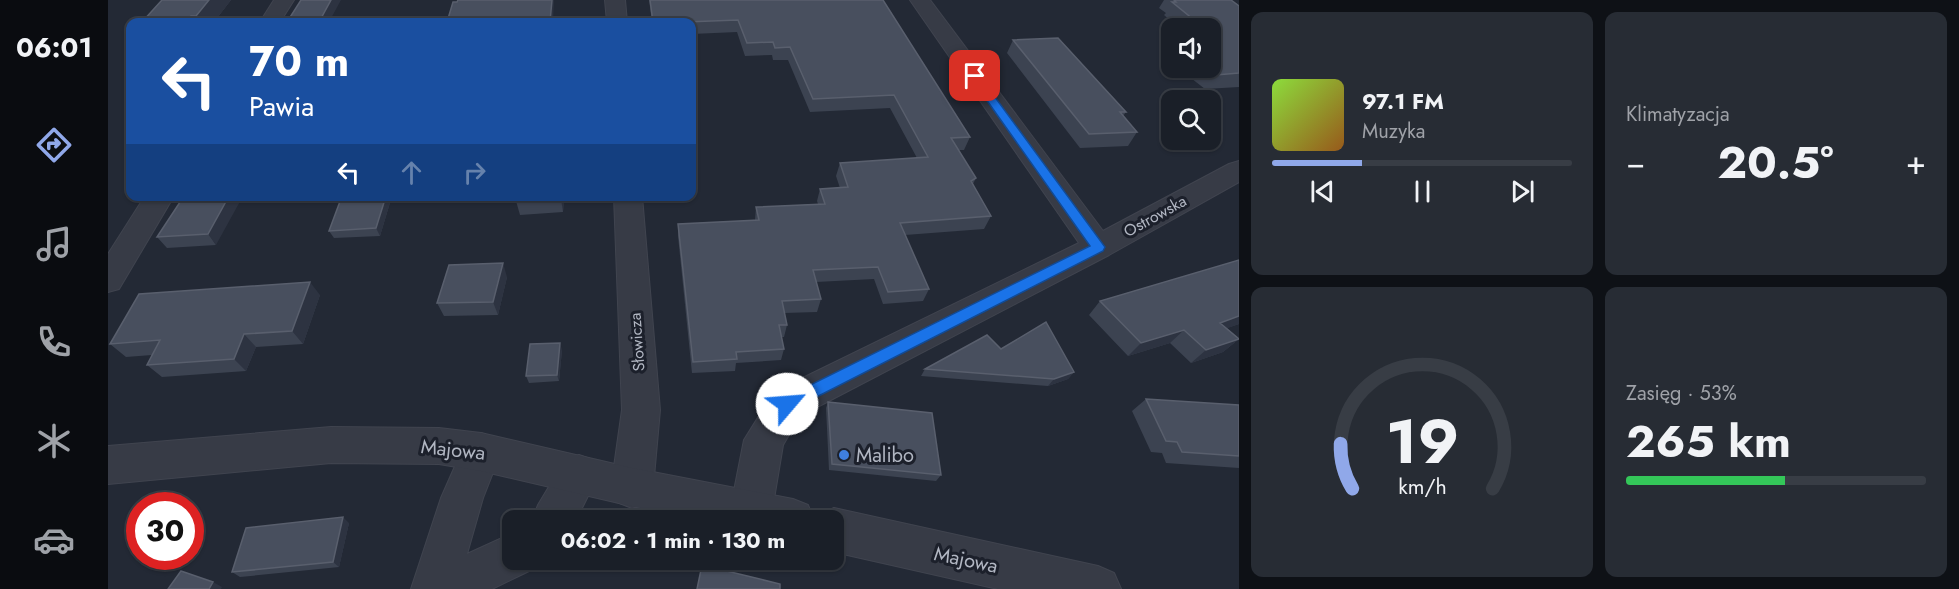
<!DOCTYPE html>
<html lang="pl">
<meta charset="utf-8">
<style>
:root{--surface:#1a1f28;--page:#272c34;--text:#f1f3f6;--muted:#9fa2a8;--line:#383d45;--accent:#90a8e9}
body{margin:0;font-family:Jost,sans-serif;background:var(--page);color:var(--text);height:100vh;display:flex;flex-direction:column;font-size:22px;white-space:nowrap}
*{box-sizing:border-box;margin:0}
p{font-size:20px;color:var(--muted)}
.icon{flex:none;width:33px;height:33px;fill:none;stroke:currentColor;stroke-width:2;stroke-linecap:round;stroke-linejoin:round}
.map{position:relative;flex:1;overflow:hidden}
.details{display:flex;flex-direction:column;gap:12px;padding:12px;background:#0e1116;width:720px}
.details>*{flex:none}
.hud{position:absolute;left:18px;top:18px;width:570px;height:183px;border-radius:12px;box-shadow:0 2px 4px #0004,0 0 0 2px var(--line);background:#1a4fa0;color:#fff;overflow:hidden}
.buttons{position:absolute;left:1053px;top:18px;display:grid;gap:12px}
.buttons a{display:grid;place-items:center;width:60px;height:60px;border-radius:12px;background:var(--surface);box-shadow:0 2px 4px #0004,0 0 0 2px var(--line);font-size:30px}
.speed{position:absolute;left:18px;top:492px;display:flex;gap:12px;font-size:30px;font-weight:700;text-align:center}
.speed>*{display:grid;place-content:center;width:78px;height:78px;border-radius:50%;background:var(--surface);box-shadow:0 2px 4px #0004,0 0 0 2px var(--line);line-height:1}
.speed .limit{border:9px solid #d22;background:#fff;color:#111}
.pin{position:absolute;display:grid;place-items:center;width:51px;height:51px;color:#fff;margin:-26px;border-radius:12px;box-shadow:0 3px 9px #0006}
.me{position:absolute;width:66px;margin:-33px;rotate:63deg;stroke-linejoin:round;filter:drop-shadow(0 0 4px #0008)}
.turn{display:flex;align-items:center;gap:21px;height:126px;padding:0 24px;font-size:27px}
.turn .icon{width:78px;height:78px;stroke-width:2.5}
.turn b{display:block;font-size:42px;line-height:51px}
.lanes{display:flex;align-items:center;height:57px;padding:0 24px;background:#0003;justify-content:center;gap:30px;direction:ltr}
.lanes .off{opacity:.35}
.big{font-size:45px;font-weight:700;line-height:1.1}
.details .card{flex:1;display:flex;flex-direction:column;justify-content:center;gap:9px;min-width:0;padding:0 21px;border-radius:12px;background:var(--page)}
.details .dial{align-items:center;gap:0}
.dial svg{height:156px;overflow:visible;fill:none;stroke:var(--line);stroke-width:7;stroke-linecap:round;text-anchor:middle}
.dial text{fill:var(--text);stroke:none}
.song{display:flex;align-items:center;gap:18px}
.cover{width:72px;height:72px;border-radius:9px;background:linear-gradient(135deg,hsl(90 70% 55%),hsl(30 70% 35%))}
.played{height:6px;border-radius:3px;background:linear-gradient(90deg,var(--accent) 30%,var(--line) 30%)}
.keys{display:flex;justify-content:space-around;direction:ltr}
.heat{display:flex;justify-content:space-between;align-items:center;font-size:33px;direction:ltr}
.charge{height:9px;border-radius:4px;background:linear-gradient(90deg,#34c759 53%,var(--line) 0)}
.details .tiles{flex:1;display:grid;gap:12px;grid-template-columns:repeat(2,1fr)}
.trip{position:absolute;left:394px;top:510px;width:342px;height:60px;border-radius:12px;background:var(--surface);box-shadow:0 2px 4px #0004,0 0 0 2px var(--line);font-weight:700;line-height:60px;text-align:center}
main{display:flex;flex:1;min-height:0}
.tab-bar{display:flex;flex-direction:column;width:108px;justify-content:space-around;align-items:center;background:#0a0c10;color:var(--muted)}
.tab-bar .icon{width:42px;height:42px}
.tab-bar .selected{color:var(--accent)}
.tab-bar b{font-size:27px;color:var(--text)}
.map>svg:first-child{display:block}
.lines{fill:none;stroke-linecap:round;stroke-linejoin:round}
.minor-casing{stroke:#40444f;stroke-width:2}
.tertiary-casing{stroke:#40444f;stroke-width:2}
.minor{fill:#373b46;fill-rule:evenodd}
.tertiary{fill:#373b46;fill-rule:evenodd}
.wall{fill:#3c4351}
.shaded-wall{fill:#2d3341}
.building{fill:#484f5e;stroke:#595f6d;stroke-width:1.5}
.route{fill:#1a73e8;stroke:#114b97;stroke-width:1.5}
.shop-dot{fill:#3f7fe0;stroke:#1c202b;stroke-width:2}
.labels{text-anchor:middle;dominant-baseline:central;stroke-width:6;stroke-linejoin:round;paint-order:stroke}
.street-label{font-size:16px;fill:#b1b6c2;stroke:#1c202b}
.near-street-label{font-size:20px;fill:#b1b6c2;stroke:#1c202b}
.near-poi-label{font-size:20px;fill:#b1b6c2;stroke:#1c202b;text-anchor:start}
</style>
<main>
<nav class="tab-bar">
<b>06:01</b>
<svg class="icon selected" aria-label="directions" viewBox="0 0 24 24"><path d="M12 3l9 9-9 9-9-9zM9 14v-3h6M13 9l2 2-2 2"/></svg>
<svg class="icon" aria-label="music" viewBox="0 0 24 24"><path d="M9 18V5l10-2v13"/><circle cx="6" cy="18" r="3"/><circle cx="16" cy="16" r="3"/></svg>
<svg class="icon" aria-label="phone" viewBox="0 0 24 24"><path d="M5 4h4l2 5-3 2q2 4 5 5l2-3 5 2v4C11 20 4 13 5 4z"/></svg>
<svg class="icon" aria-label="climate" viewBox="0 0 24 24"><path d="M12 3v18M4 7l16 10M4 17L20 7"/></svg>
<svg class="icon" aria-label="car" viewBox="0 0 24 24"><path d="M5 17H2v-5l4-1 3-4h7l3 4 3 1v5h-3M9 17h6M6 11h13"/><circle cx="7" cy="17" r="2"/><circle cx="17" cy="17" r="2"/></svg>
</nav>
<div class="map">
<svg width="1131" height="589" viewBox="0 0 1131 589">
<rect width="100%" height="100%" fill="#232935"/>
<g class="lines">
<g class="minor-casing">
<path id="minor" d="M 166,0 L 186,0 L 172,22 L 152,22 Z
M 497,0 L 517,0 L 519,22 L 499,22 Z
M 802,0 L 822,0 L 995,231 L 1121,164 L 1131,161 L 1131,182 L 1001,255 L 692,416 L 675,445 L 664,511 L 660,520 L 626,520 L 622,511 L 636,440 L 666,392 L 971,243 Z
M 37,196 L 66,196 L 11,289 L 0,292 L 0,254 Z
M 506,196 L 534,196 L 552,410 L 545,488 L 539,502 L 524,508 L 509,502 L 503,488 L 514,410 Z
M 373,433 L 387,439 L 393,452 L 375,498 L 359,554 L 405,533 L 405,560 L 425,560 L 421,571 L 384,589 L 303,589 L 333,498 L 359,439 Z
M 471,455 L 485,460 L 491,474 L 468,520 L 424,520 L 430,505 L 457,460 Z"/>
</g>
<g class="tertiary-casing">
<path id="tertiary" d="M 223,427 L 331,428 L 373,433 L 524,468 L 685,499 L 700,505 L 706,520 L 584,520 L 373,471 L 331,464 L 223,463 L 0,484 L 0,446 Z
M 726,508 L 990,566 L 1006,573 L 1013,589 L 890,589 L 726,552 L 726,520 L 708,520 L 711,515 Z"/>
</g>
<use href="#minor" class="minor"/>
<use href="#tertiary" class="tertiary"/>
</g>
<path class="wall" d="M 54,0 L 123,0 L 106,22 L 34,22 Z
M 541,0 L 775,0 L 862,137 L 856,150 L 850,150 L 868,178 L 865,184 L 883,216 L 876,229 L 797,235 L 821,289 L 815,301 L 775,304 L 766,279 L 708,282 L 713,299 L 709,312 L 676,313 L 679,325 L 676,337 L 673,337 L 676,349 L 673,360 L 628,363 L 627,371 L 584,373 L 570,236 L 570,224 L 647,220 L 648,207 L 710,204 L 709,201 L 712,189 L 732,188 L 728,176 L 732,163 L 809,158 L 782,108 L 702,112 L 680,60 L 665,60 L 664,55 L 637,56 L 629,32 L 584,34 L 584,22 L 544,22 Z
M 1056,0 L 1123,0 L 1131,6 L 1131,87 L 1097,89 L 1070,68 L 1102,68 L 1102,28 L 1071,28 L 1056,15 L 1058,13 L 1051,8 Z
M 905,40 L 1018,112 L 1015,116 L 1029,132 L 1020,146 L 972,148 L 899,53 Z
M 1064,47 L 1064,63 L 1057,57 Z
M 76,196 L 108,245 L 59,248 L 49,237 Z
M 234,196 L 284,196 L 272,236 L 226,238 L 221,231 Z
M 409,196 L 456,196 L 455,212 L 412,215 L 408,201 Z
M 1131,260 L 1131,324 L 1119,328 L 1131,339 L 1115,352 L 1083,363 L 1062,343 L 1020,356 L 981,315 L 992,301 Z
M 399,277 L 390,315 L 336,316 L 329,303 Z
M 212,295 L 195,344 L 148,347 L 138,371 L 54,377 L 39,365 L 44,355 L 18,357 L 2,344 Z
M 893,349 L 966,372 L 960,379 L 940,386 L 813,376 L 817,369 Z
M 454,350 L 451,381 L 421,383 L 418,376 Z
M 1038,399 L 1131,405 L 1131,468 L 1058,463 L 1054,453 L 1043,452 L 1024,411 Z
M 720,402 L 833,475 L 828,481 L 721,470 L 718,408 Z
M 241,523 L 231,567 L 132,577 L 124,572 Z"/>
<path class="shaded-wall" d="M 101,0 L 123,0 L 106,22 L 92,22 L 88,16 Z
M 223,0 L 233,0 L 221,22 L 211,22 Z
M 444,0 L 446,0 L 445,22 L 442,22 Z
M 83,16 L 87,22 L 78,22 Z
M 121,196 L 135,196 L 108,245 L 100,234 Z
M 278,196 L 284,196 L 272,236 L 268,228 Z
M 453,196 L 456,196 L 455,212 L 453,199 Z
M 395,263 L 399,277 L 390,315 L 385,302 Z
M 202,282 L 212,295 L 195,344 L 184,331 Z
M 1131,316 L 1131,324 L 1097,336 L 1112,323 Z
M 1076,330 L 1062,343 L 1020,356 L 1033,343 Z
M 136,334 L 148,347 L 138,371 L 126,359 Z
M 1131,339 L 1115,352 L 1083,363 L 1098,350 Z
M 452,343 L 454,350 L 451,381 L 449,375 Z
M 966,372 L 960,379 L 940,386 L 946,379 Z
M 235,517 L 241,523 L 231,567 L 225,562 Z
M 105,582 L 114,587 L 113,589 L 101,589 Z"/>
<path class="building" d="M 54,0 L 101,0 L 88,16 L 83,16 L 78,22 L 34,22 Z
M 193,0 L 223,0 L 211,22 L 179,22 Z
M 350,0 L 444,0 L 442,22 L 339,22 L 345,2 L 349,2 Z
M 542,0 L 775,0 L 862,137 L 843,138 L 868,178 L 863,181 L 883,216 L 792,223 L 821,289 L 780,292 L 770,267 L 705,270 L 713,299 L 674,301 L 679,325 L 671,325 L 676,349 L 628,352 L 629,359 L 585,362 L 570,224 L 651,220 L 648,207 L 717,204 L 712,189 L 740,187 L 732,163 L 820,157 L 786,95 L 705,99 L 682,47 L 667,48 L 665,42 L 639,43 L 630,20 L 577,22 L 545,22 Z
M 1066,0 L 1123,0 L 1131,6 L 1131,73 L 1108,75 L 1098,68 L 1102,68 L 1102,40 L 1108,39 L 1102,34 L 1102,28 L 1096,28 L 1064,2 L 1068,2 Z
M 950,38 L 1018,112 L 1012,112 L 1029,132 L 981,134 L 905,40 Z
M 76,196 L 121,196 L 100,234 L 49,237 Z
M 234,196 L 278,196 L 268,228 L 221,231 Z
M 409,196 L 453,196 L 453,199 L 408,201 Z
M 1131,260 L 1131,316 L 1112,323 L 1131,339 L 1098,350 L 1076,330 L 1033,343 L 992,301 Z
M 395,263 L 385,302 L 329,303 L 341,265 Z
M 202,282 L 184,331 L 136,334 L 126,359 L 39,365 L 52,340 L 2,344 L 31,294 Z
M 938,322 L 966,372 L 946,379 L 817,369 L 879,335 L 893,349 Z
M 452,343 L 449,375 L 418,376 L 422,344 Z
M 1038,399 L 1131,405 L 1131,456 L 1074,452 L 1069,442 L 1058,441 Z
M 720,402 L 824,413 L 833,475 L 724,464 Z
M 235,517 L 225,562 L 124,572 L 138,528 Z
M 594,565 L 672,584 L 672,589 L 589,589 Z
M 73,571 L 105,582 L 101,589 L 60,589 Z"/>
<path class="route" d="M 863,74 L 870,74 L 997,247 L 995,251 L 685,409 L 679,411 L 674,409 L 671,404 L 674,399 L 982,246 L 863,78 Z"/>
<circle class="shop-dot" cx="736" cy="455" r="6"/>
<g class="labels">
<g class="street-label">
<text transform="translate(1047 216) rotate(-29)">Ostrowska</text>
<text transform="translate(529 342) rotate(-94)">Słowicza</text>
</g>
<g class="near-street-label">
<text transform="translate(345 450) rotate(6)">Majowa</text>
<text transform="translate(858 560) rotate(12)">Majowa</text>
</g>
<g class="near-poi-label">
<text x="748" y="455">Malibo</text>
</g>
</g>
</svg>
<div class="buttons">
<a><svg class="icon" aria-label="sound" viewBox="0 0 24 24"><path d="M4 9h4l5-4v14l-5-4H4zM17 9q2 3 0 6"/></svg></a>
<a><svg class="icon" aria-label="search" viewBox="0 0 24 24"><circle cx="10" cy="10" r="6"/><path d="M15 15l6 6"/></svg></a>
</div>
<div class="speed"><div class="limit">30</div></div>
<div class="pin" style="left:867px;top:76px;background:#d93025"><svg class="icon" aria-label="arrive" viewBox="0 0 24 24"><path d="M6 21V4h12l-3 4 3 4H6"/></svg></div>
<svg class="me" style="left:679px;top:404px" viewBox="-20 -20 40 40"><circle r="19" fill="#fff"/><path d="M0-13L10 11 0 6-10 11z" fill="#1a73e8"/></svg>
<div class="trip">06:02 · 1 min · 130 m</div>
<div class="hud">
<div class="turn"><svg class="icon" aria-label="left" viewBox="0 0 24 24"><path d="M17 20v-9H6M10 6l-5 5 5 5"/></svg><div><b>70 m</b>Pawia</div></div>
<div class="lanes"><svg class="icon" aria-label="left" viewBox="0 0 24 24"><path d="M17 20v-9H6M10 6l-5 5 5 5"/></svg><svg class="icon off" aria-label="ahead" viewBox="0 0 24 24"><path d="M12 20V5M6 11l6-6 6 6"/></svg><svg class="icon off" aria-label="right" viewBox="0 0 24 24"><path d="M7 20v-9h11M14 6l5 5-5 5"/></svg></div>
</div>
</div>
<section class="details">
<div class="tiles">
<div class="card">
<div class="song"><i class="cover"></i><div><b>97.1 FM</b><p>Muzyka</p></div></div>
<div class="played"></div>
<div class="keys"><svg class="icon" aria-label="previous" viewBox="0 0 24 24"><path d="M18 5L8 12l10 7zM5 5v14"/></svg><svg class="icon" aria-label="pause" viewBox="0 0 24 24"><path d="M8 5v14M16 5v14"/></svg><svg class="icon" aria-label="next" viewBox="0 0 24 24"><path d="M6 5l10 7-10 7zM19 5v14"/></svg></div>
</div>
<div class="card"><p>Klimatyzacja</p>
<div class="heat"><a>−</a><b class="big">20.5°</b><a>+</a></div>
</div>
<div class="card dial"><svg viewBox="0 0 100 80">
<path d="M14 69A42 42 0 1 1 86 69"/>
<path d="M14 69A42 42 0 0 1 8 46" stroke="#90a8e9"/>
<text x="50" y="56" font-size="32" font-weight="700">19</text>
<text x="50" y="72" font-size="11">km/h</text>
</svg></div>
<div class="card"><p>Zasięg · 53%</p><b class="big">265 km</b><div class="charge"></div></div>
</div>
</section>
</main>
